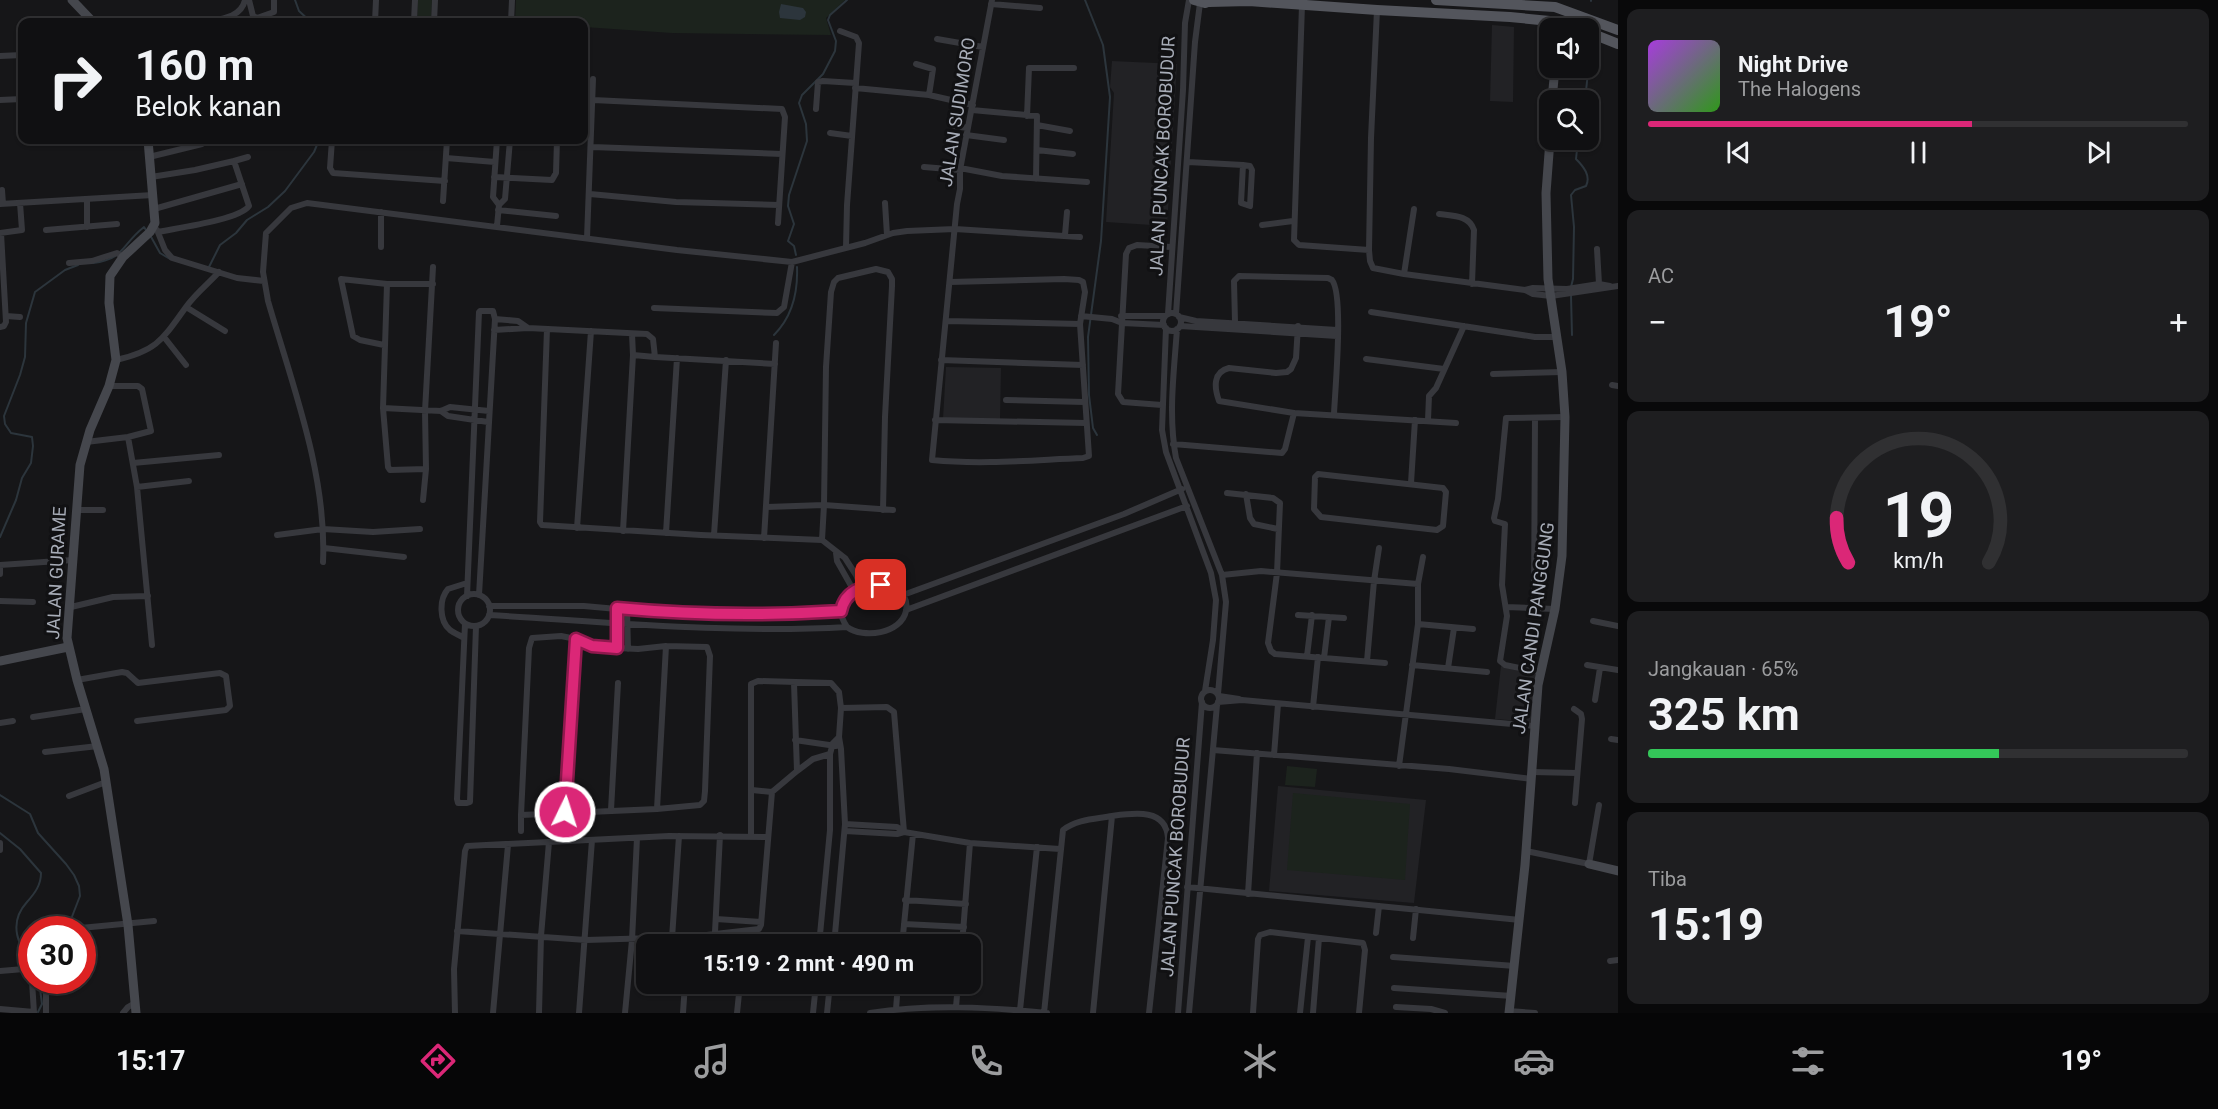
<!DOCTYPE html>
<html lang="id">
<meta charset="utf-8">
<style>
:root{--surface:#101012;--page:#1e1e20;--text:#f1f3f6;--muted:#9c9d9f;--line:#303032;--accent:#db2777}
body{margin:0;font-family:Roboto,sans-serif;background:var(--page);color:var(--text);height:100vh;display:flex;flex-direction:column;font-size:22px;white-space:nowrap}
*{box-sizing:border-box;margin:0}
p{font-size:20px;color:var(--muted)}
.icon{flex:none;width:33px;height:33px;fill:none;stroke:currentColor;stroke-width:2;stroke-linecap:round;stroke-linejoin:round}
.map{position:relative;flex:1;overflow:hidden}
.drawer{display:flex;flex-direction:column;gap:9px;padding:9px;background:#09090a;width:600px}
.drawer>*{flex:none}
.banner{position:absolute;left:18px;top:18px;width:570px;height:126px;border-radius:12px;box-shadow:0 2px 4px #0004,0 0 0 2px var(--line);background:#101012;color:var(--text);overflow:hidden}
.tools{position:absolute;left:1539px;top:18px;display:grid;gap:12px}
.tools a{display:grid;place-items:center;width:60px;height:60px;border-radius:12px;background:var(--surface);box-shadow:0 2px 4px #0004,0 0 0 2px var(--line);font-size:30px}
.speed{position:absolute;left:18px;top:916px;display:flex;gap:12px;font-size:30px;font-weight:700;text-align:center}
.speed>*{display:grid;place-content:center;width:78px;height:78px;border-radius:50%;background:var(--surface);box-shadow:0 2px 4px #0004,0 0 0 2px var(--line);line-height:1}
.speed .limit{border:9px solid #d22;background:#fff;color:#111}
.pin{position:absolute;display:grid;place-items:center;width:51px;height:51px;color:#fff;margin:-26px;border-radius:12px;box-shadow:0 3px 9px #0006}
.me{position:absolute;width:66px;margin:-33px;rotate:4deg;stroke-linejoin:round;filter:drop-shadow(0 0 4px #0008)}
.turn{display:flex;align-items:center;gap:21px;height:126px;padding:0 18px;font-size:27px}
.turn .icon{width:78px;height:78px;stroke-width:2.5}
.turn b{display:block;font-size:42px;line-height:51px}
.big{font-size:45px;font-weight:700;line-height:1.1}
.drawer .widget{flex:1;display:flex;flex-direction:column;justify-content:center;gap:9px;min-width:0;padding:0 21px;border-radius:12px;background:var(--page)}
.drawer .dial{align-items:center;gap:0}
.dial svg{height:156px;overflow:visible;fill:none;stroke:var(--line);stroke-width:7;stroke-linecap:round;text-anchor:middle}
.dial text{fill:var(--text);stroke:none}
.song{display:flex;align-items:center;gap:18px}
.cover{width:72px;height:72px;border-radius:9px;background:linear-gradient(135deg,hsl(280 70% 55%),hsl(110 70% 35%))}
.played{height:6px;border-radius:3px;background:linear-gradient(90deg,var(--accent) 60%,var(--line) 60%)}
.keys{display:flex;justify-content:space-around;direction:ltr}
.heat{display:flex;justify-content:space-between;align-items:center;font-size:33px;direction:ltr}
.charge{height:9px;border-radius:4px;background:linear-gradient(90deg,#34c759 65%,var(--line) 0)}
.trip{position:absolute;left:636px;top:934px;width:345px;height:60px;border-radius:12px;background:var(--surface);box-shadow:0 2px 4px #0004,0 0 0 2px var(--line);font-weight:700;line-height:60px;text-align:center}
.dock{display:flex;height:96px;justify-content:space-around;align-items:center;background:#060607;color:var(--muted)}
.dock .icon{width:42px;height:42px}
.dock .on{color:var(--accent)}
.dock b{font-size:27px;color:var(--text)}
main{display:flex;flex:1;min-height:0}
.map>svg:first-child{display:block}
.built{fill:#222225}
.green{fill:#1c231d}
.water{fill:#2c353c}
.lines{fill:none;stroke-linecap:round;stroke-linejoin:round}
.stream{stroke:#2c353c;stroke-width:2}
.street{stroke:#37383d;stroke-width:6}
.secondary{stroke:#45474d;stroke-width:9}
.primary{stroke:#53555c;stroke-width:10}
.route-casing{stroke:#8e194d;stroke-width:15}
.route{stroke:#db2777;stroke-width:10}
.labels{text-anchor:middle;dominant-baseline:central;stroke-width:6;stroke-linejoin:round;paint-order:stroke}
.street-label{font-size:18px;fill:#a8adb8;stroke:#111113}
</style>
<main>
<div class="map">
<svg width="1618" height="1013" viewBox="0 0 1618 1013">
<rect width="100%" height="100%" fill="#161618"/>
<path class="built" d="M 1492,25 L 1514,27 L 1513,102 L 1490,101 Z
M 1112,61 L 1177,64 L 1167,226 L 1106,222 L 1114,93 L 1110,87 Z
M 946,367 L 1001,368 L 1000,419 L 943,419 Z
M 1501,666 L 1537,674 L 1531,722 L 1495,719 Z
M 1278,786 L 1426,800 L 1414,903 L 1269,891 Z"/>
<path class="green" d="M 418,0 L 432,0 L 431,22 L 417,22 Z
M 516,0 L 845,0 L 826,18 L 831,35 L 672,33 L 584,27 L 584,22 L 515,22 Z
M 1287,766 L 1317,769 L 1315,787 L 1285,785 Z
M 1293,793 L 1410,804 L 1405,880 L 1287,870 Z"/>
<path class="water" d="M 781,4 L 803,8 L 806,12 L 805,17 L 800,20 L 780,18 L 779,12 Z"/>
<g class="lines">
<path class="stream" d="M 295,0 L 299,11 L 311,22
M 1085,0 L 1103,45 L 1110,97 L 1101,241 L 1088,337 L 1089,395 L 1093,428 L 1097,435
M 1591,1 L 1591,0
M 1585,100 L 1591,45
M 150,235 L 160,253 L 170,259
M 796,255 L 794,246 L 788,241 L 794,224 L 788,206 L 789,195 L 807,141 L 806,124 L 799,103 L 802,95 L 823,74 L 835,51 L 836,41 L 828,20 L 830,15 L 847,0
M 93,263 C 125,259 121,245 144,227 L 146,230
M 209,267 L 220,245 L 236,233 L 247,220 L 268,207 L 285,191 L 314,152 L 319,140
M 1571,287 L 1573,279 L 1574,227 L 1571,195 L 1575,190 L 1586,186 C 1591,176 1584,167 1576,159 L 1578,140
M 1571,296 L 1572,335
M 774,335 C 792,317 798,292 797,267
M 0,537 L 16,500 L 22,478 L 31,463 L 33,446 L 32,437 L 11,433 L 5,424 L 4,416 L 20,375 L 25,357 L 26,323 L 35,292 L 65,270 L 78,265
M 0,795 L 30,814 L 38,833 L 66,864 L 74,875 L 79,886 L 80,896 L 68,927
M 0,833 L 20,849 L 41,873 C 41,885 35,893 27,902 C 7,924 19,945 32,967
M 68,981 L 68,988
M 38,1012 L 42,1004 L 39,981"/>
<path class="street" d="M 249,0 L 253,16 L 257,18 L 274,12 L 274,0
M 991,4 L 1040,8
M 1302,5 L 1294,240 L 1299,245 L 1369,250
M 1377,10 L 1371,138 L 1369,250 L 1370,261 L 1373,268 L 1404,274 L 1525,290 L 1533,294 L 1551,296 L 1618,286
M 205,22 C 220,19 241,18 245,0
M 375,22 L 376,0
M 414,22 L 415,0
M 434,22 L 435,0
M 511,22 L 512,0
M 840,31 L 856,37 L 859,43 L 847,205 L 846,247
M 937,39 L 983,47
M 0,56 L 22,55
M 916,64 L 933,69 L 929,95
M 855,88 L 929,95 L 973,105
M 0,100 L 22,99
M 593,100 L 782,109 L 785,117 L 778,223
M 816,109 L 818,82 L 823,81 L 855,83
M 972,110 L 1037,116 L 1036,179
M 1027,116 L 1029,68 L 1074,68
M 1037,125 L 1070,131
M 954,126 L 968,128
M 830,133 L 852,136
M 966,135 L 1004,140
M 332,140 L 330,168 L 333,173 L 445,181
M 497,140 L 493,197 L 499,205 L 497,226
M 592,147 L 782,154
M 1037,150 L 1073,154
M 149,157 L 202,144
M 446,158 L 495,162
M 234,161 L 248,157
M 1188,162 L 1243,165 L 1250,166 L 1252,170 L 1250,206 L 1241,203 L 1243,165
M 924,167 L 960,170
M 960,168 L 1002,176 L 1087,182
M 151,177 L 195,170 L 234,161 L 249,206 C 239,220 177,228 158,232
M 494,177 L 552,180 L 556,173 L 557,140
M 2,190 L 3,204
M 590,194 L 676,202 L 779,205
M 87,199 L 87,227
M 443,201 L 447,140
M 885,203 L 887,235
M 0,204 L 153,195
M 499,205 L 505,199 L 510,140
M 154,209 L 242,184
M 498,210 L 556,216
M 1439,214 C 1453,216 1469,215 1474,230 L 1472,284
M 1262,225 L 1293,221
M 46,230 L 117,224
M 157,230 L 165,250 L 172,258 L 237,278 L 264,281
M 0,233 L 22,230 L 20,203
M 1065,235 L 1067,212
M 587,238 L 593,79
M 381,247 L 381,212
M 1597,249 L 1599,284
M 69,263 L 92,261 L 117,253 L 123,257
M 1404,274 L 1414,209
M 950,282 L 1064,279 L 1079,280 L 1083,282 L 1085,292 L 1080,324 L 1089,456 L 1083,458 C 1033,460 982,465 932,460 L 957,204 L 960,189 L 960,170 L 992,0
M 387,284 L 383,408 L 388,467 L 390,470 L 426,469
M 1525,290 L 1533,288 L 1567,289 L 1599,284 L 1610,286
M 186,307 L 225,331
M 654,308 L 777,313 L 784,307 L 792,262
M 1371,312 L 1535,337 L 1556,337
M1163 322a9 9 0 1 1 18 0a9 9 0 1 1-18 0Z
M 1168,314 L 1183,90 L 1185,23 L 1189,0
M 1176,314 L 1195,42 L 1200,3
M 6,316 L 20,317
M 1081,316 L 1112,319 L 1122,323 L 1164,325
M 1121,316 L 1165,316
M 1179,317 L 1196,321 L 1337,330
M 495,319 L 518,321 L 528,328
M 946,321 L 1080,324
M 1235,322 L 1234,281 L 1239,276 L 1328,278 L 1332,280 C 1344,295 1335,390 1334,414
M 1180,326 L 1337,336
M 1298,326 L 1296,358 L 1291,369 L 1287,372 L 1276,373 L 1229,368 C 1213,372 1214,387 1219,401 L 1294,413 L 1456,423
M 0,327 L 4,326 L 6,322 L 1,233
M 1166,328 L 1162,430 L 1166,452 L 1211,573 L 1216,600 L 1213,640 L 1205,691
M 547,329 L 540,522 L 542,525 L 701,535 L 822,540 L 845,558 L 856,575 L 861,588
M 1177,329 C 1174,372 1168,415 1176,458 L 1222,575 L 1226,602 L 1218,694
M 494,330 L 528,328 L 647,334 L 653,339 L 655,357 L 775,364
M 164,337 L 186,365
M 384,345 L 360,340 L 353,336 L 341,279 L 387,284 L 433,284
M 633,355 L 655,357
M 1366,359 L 1444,369
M 116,360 C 157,351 163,339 186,307 C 195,294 208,284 219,272
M 941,360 L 1083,365
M 1493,374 L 1562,372
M 1612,385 L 1618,386
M 1006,400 L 1084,402
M 1162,405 L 1123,402 L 1118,394 L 1126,254 L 1129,248 L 1137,245 L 1171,247
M 383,408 L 441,411 L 450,407 L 489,411
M 441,411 L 448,416 L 488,422
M 935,420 L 1086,423
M 1428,420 L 1429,396 L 1436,388 L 1464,326
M 128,437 L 137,487 L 152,645
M 86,442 L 128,437 L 151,431 L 142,389 L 138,386 L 109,386
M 1173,444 L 1282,453 L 1285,449 L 1294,413
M 133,463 L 219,455
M 1318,474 L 1443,488 L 1446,492 L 1443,526 L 1437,530 L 1321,517 L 1314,509 L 1315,477 Z
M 1411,483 L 1415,420
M 137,487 L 189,481
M 1227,493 L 1273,498 L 1280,503 L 1277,573 L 1268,643 L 1271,651 L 1275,654 L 1385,663
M 1246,494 L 1250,518 L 1254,524 L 1278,529
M 423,500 L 426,469 L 425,411 L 433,267
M 767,507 L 824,505 L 893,510
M 76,510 L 103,510
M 577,528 L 591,331
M 623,531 L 633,355 L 632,334
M 666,533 L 677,358
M 277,535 L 323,529 L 373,532 L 420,529
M 714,535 L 726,360
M 764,538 L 776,343
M 822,540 L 824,505 L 826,367 L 831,292 L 834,282 L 838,278 L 876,269 L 888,272 L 892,279 L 892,286 L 885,417 L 883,510
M 324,548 L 404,557
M 836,553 L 837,561 L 854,591
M 323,562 C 327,474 292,384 268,301 L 263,272 L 266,233 L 291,208 L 307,203 L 677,250 L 792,262 L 865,243 L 893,233 L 907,231 L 955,229 L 1080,237
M 0,565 L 73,560
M 0,574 L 0,565
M 1222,575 L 1261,571 L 1418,584 L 1418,624 L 1399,766
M 1418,584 L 1423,557
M458 610a16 16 0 1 1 32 0a16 16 0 1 1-32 0Z
M 903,595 L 1124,514 L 1182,489
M 467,596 L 479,312 L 480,311 L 493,311 L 495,319 L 479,595
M 0,601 L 33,602
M 489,606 L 584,606 L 650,612 L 761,616 L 841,611
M 71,607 L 113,597 L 148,596
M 1506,607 L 1555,609
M 1534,607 L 1535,418
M 627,609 L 628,649
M 906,610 L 1187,506
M 489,615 C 608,622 728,634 847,627 C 863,639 901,634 906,611 C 914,568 816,582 847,627
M 1298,615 L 1344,618
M 1593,621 L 1618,626
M 465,624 L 457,799 L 458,803 L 467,803 L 470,802 L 476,626
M 1418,624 L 1473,629
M 464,638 C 459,635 454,633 450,630 C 439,621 439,599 448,589 L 467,583
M 617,648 L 617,608
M 1307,656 L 1312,615
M 1324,658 L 1329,617
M 1367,661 L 1374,581 L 1379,548
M 1412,665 L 1487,672
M 1587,665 L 1618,670
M 1448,668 L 1454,628
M 1540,672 L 1505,665 L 1500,661 L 1507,616 L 1502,585 L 1505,524 L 1495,521 L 1494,518 L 1498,499 L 1506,418 L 1565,417
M 77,680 L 122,672 L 127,673 L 138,683 L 220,673 L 226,676 L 230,706 L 226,710 L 137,721
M1201 699a9 9 0 1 1 18 0a9 9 0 1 1-18 0Z
M 1219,696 L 1239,699
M 1595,700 L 1600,668
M 1218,702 L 1242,700 L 1535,726
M 1313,707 L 1318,657
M 841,708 L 887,707 L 894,712 L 904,832
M 1574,709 L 1581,714 L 1582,719 L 1575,803
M 33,717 L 86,709
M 0,723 L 13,721
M 1611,739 L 1618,740
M 795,740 L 836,746
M 1213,750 L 1449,769 L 1532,779
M 45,752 L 98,746
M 1274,755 L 1278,704
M 797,771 L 813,759 L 830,754
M 1532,772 L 1577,773
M 752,790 L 772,792 L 797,771 L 794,683
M 69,796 L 106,782
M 657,809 L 666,646
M 611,810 L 618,683
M 565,812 L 576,639
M 845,824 L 897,827 L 904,832
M 521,831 L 521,815 L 657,809 L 700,805 L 704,801 L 705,791 L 710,656 L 707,647 L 666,646 L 638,649 L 617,648 L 592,646 L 576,639 L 561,636 L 532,638 L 529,648 L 521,815
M 845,831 L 897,834 L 904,832 L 970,843 L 1060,849
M 751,836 L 751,684 L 758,681 L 831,683 L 839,692 L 841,708 L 839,737 L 841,749 L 845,824 L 834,945
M 0,843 L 0,850
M 1526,851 L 1589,864 L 1599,805
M 1187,887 L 1520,920
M 1248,894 L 1257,753
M 905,900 L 966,904
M 716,919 L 761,922
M 904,924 L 964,927
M 38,929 L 70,929 L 154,921
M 457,931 L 586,940 L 689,937 L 759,929 L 761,925 L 772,792
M 715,932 L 720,835
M 1376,933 L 1379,906
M 672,938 L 679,836
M 1413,938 L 1416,909
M 742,945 L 743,931
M 819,945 L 830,830 L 830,754 L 833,743 L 839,737
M 902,945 L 913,834
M 962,945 L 970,843
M 1393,957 L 1515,966
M 1610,961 L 1618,960
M 0,971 L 24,969 L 32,979
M 32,981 L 34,1013
M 1394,988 L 1512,996
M 956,1007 L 958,984
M 1396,1007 L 1431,1009 L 1445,1013
M 0,1009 L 34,1012
M 896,1009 L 898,984
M 1020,1010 L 1037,847
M 1509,1011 L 1535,1013
M 46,1013 L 46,986
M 123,1013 L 128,1007 L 135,1003
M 455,1013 L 454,969 L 465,851 L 467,846 L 669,836 L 768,837
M 493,1013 L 508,845
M 539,1013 L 541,936 L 549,842
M 579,1013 L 592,840
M 625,1013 L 632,940 L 637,838
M 683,1013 L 685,984
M 737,1013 L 740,984
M 813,1013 L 816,984
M 827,1013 L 830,984
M 870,1013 C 929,1004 988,1007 1047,1013
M 1044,1013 L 1063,830 C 1077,819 1096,819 1112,816 C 1134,813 1166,808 1168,838 L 1149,1013
M 1093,1013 L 1112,816
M 1178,1013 L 1202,702
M 1189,1013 L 1217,705
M 1253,1013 L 1258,939 L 1260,935 L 1270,932 L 1363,943 L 1365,950 L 1359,1013
M 1300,1013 L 1308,937
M 1313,1013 L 1319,938"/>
<path class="secondary" d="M 72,0 L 93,22
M 1552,100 L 1555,68
M 0,661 L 68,647
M 1589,864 L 1618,871
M 136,1013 L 128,925 L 104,769 L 77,680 L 67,638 L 80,465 L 90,430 L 109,386 L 116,360 L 109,303 L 110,276 L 123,257 L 150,232 L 155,223 L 148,140
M 1509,1013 L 1525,865 L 1538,685 L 1555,609 L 1562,556 L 1565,417 L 1562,372 L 1548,279 L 1546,193 L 1550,140"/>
<path class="primary" d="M 1194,0 L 1205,3 L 1213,0
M 1436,0 L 1555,7 L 1618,30
M 1209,2 L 1249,1 L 1377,10 L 1510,17 L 1560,22 L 1580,28
M 1588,32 L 1618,44"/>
</g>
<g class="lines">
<g class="route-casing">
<path id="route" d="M 565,812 L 576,639 L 592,646 L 617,648 L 617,608 C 693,615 764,616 841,611 C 845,591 863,585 881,585"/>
</g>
<use href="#route" class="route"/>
</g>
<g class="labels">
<g class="street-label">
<text transform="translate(957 112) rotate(-81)">JALAN SUDIMORO</text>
<text transform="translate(1162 156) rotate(-87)">JALAN PUNCAK BOROBUDUR</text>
<text transform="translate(56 573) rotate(-87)">JALAN GURAME</text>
<text transform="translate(1533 628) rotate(-82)">JALAN CANDI PANGGUNG</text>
<text transform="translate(1175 857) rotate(-86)">JALAN PUNCAK BOROBUDUR</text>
</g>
</g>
</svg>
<div class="tools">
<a><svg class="icon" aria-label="sound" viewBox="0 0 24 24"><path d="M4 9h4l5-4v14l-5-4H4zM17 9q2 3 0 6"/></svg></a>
<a><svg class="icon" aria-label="search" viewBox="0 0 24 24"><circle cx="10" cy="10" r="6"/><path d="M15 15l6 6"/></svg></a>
</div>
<div class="speed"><div class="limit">30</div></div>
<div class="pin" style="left:881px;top:585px;background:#d93025"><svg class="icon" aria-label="arrive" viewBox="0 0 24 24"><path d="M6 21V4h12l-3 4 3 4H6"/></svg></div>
<svg class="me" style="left:565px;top:812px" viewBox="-20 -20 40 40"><circle r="17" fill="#db2777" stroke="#fff" stroke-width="3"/><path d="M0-11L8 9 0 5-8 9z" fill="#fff"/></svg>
<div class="trip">15:19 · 2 mnt · 490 m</div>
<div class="banner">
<div class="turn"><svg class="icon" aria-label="right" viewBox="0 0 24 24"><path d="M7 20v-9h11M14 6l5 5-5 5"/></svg><div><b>160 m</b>Belok kanan</div></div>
</div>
</div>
<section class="drawer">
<div class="widget">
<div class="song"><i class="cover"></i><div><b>Night Drive</b><p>The Halogens</p></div></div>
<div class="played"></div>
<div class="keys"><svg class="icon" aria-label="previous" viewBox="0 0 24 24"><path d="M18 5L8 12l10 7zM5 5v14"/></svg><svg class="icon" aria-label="pause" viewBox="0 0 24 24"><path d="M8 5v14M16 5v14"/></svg><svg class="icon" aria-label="next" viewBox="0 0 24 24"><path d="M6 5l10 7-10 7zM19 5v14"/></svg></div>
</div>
<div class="widget"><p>AC</p>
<div class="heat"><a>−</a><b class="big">19°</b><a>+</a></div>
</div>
<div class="widget dial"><svg viewBox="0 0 100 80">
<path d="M14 69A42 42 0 1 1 86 69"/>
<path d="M14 69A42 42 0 0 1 8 46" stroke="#db2777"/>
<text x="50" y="56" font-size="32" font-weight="700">19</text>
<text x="50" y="72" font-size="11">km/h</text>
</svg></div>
<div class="widget"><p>Jangkauan · 65%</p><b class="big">325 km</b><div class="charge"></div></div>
<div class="widget"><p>Tiba</p><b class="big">15:19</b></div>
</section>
</main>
<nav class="dock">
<b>15:17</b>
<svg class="icon on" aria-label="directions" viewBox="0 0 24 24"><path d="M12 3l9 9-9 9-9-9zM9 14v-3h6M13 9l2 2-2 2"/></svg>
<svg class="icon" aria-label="music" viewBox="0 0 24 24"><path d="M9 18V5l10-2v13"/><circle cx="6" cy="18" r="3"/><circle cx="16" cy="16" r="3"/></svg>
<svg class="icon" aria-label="phone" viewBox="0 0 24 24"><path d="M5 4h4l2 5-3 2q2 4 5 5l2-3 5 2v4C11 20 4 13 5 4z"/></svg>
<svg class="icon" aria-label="climate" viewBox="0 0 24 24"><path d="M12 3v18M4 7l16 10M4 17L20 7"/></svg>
<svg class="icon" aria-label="car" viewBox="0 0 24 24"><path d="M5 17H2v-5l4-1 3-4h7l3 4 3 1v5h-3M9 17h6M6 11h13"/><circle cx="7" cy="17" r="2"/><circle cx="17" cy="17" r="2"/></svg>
<svg class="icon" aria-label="filters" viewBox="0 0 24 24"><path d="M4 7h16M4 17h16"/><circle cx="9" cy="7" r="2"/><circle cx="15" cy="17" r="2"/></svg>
<b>19°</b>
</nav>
